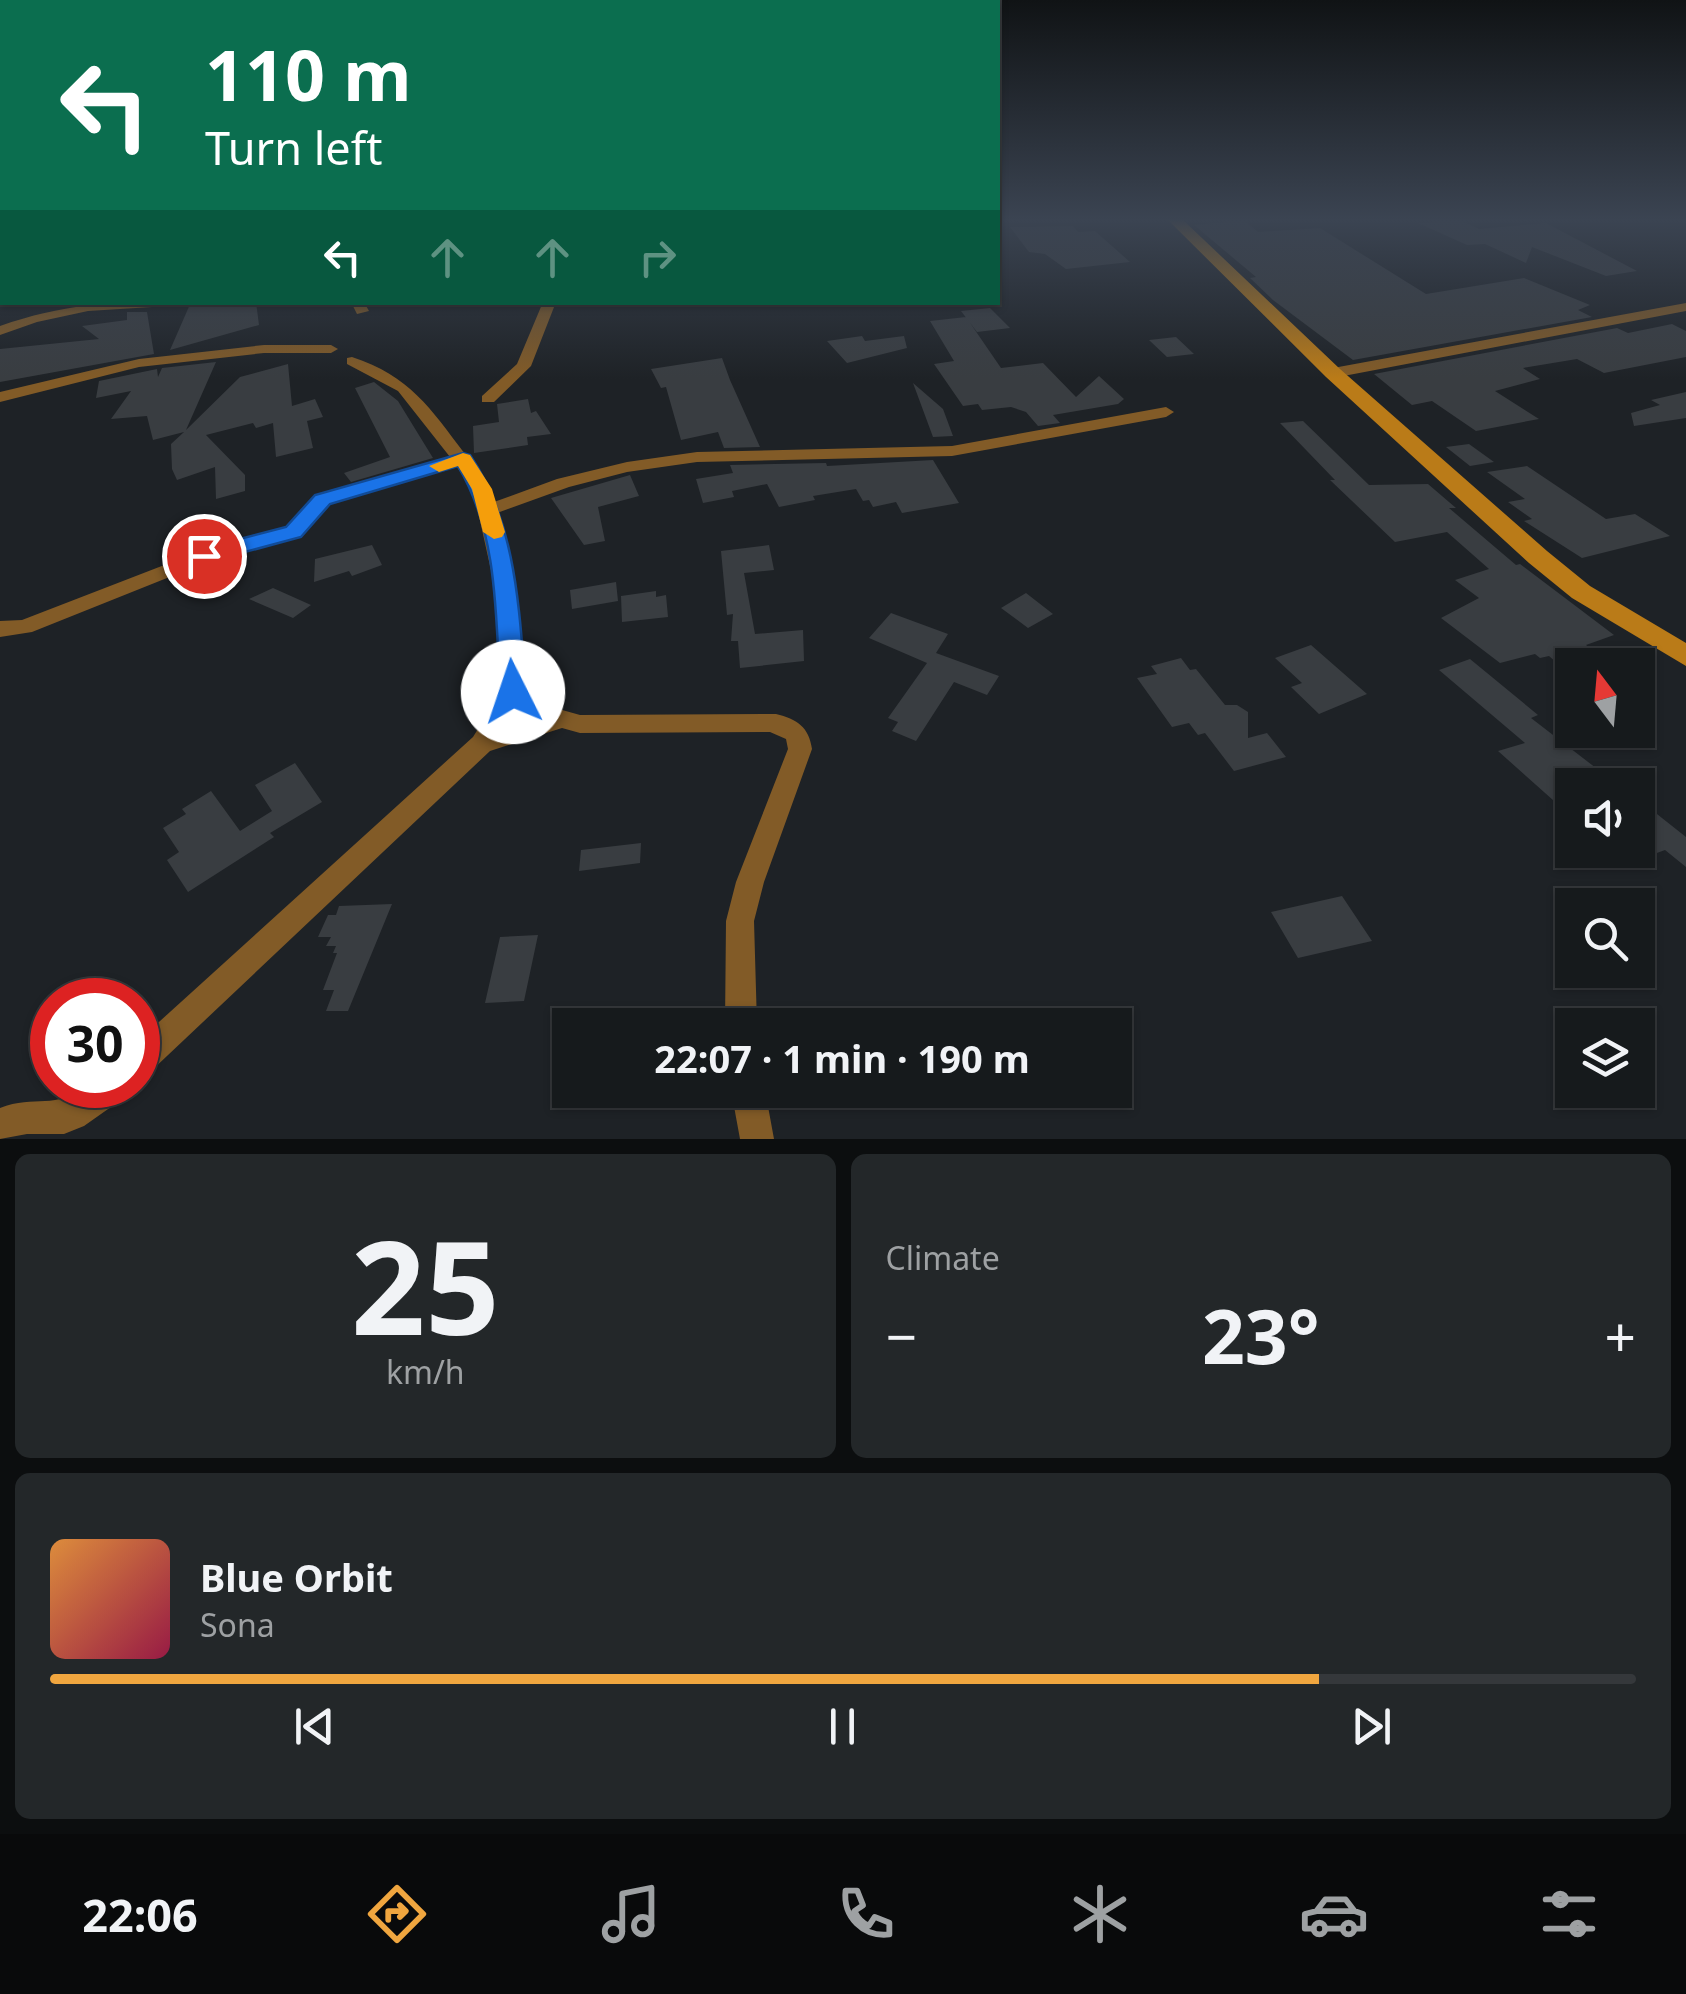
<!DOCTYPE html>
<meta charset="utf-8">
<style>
:root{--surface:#161a1c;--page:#232729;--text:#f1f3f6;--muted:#9ea1a3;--line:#35383b;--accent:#f0a63f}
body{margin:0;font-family:"Noto Sans",sans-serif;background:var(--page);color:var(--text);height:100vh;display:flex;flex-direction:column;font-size:38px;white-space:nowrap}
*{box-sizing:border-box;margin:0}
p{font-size:32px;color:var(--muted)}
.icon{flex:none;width:55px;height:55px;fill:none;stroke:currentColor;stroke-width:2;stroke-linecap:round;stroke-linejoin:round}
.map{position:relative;height:1139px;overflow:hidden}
.details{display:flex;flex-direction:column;gap:15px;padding:15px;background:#0c0e0f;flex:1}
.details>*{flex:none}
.banner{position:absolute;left:0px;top:0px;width:1000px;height:305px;box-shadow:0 2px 8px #0004,0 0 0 2px var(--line);background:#0b6e4f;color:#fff;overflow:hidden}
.needle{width:65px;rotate:344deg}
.tools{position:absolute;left:1555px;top:648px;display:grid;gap:20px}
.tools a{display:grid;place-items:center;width:100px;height:100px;border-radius:0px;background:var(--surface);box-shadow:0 2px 8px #0004,0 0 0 2px var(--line);font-size:50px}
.speed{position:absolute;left:30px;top:978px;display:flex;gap:20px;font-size:50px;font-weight:700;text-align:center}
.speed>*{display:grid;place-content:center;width:130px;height:130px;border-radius:50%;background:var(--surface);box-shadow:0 2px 8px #0004,0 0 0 2px var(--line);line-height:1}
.speed .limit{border:15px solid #d22;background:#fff;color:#111}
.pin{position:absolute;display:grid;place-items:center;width:85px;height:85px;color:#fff;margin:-42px;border:5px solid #fff;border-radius:50%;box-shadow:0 2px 10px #0007}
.me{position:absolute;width:110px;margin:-55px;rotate:356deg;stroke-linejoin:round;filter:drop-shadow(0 0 8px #0008)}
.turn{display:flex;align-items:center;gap:35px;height:210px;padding:0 40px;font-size:45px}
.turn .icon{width:130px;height:130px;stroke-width:2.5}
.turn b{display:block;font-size:70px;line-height:85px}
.lanes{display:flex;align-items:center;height:95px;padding:0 40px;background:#0003;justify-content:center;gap:50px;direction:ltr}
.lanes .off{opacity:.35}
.big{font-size:75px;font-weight:700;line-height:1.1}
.details .widget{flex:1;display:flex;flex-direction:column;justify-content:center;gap:15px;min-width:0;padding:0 35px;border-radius:15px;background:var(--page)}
.details .dial{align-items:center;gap:0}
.dial b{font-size:130px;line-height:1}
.song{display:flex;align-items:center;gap:30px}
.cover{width:120px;height:120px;border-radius:15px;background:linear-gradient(135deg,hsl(30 70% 55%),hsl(340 70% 35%))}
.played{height:10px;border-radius:5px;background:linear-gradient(90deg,var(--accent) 80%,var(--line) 80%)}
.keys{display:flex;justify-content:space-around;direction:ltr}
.heat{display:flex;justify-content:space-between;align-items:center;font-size:55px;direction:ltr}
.details .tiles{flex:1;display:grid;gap:15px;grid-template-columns:1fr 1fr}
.widget:last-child{grid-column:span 2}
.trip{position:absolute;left:552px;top:1008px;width:580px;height:100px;border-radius:0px;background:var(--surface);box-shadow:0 2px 8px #0004,0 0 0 2px var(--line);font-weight:700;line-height:100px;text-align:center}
.menu{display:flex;height:160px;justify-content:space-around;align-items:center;background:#090a0b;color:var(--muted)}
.menu .icon{width:70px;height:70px}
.menu .current{color:var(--accent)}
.menu b{font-size:45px;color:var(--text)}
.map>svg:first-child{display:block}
.building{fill:#393d41}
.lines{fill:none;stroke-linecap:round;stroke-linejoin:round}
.minor{fill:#825b27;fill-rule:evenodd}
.secondary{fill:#ba7b18;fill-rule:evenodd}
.route{fill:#1a73e8;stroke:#114b97;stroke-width:2.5}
.slow{fill:#f59e0b}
</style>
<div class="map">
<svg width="1686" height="1139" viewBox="0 0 1686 1139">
<rect width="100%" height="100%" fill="#1e2226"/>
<path class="building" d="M 1244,220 L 1258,232 L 1320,228 L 1426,294 L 1524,278 L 1590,305 L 1578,310 L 1592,317 L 1353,360 L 1273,300 L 1250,278 L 1256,277 L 1194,225 Z
M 1460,220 L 1479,229 L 1546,223 L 1637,271 L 1606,276 L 1532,247 L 1526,263 L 1485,244 L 1467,245 L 1418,223 Z
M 1073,226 L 1078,232 L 1095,231 L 1130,262 L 1066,269 L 1045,254 L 1029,252 L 1010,227 Z
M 191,302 L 256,302 L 259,325 L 170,350 Z
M 990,308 L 1010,328 L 977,332 L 961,311 Z
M 127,312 L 147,312 L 154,354 L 0,382 L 0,349 L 99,339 L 82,326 L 127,320 Z
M 966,317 L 1001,368 L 1043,363 L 1076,397 L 1099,376 L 1124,399 L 1118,404 L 1053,415 L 1060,423 L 1038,426 L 1026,412 L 1011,407 L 982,410 L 978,404 L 963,406 L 934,364 L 954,361 L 930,321 Z
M 1672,324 L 1686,331 L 1686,357 L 1604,373 L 1577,359 L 1523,368 L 1540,379 L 1495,391 L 1539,419 L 1476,431 L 1432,401 L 1412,405 L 1374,374 L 1617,328 L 1628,333 Z
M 862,336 L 865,341 L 904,336 L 907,348 L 847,363 L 827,341 Z
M 1176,337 L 1194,354 L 1167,357 L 1149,340 Z
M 722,358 L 730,380 L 760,447 L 724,448 L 718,432 L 681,440 L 666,387 L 661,388 L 651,369 Z
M 216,362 L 186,430 L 240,377 L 288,364 L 292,406 L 315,399 L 323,417 L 307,421 L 313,448 L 276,457 L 273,423 L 256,428 L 253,423 L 206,435 L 245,475 L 245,491 L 216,499 L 215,467 L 177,480 L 172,469 L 171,444 L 184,432 L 153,440 L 147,416 L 111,419 L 131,391 L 96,398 L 99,381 L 157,369 L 158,377 L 162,368 Z
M 374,382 L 398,401 L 433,458 L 351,482 L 344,473 L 390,457 L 355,388 Z
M 913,383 L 943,409 L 953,436 L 933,437 Z
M 1686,392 L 1686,418 L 1634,426 L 1631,413 L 1660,405 L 1651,400 Z
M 528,399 L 531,413 L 536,411 L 551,434 L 527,437 L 528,445 L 474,453 L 473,426 L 499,422 L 497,404 Z
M 1303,421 L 1369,485 L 1428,484 L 1456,508 L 1449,508 L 1516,565 L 1520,564 L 1614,635 L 1586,645 L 1610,665 L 1572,665 L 1572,676 L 1549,656 L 1540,658 L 1535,654 L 1500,663 L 1441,618 L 1479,598 L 1455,580 L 1489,569 L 1447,532 L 1395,542 L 1330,480 L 1335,480 L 1280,423 Z
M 1469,444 L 1494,462 L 1470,466 L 1446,447 Z
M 933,460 L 959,503 L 902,513 L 896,502 L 873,507 L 869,500 L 863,501 L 856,489 L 813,496 L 815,500 L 779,507 L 767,484 L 732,491 L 734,497 L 703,503 L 696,479 L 733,473 L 730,465 L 826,463 L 827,466 Z
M 1527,466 L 1606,519 L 1635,514 L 1670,536 L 1582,558 L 1524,521 L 1532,519 L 1508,502 L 1525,499 L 1487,472 Z
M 630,475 L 639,496 L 598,507 L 605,541 L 584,545 L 551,498 Z
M 372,545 L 382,565 L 352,576 L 349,571 L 314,582 L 315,559 Z
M 769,545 L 774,570 L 744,573 L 755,634 L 803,630 L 804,661 L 740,668 L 738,641 L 731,641 L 733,614 L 727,615 L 721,551 Z
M 616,582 L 618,601 L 572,609 L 570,590 Z
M 273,588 L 311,605 L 293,618 L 249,599 Z
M 656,591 L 656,597 L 666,595 L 668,617 L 622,622 L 621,596 Z
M 1026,593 L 1053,614 L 1028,628 L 1001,608 Z
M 891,613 L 948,634 L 936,653 L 999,676 L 987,695 L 954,682 L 916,741 L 892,731 L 898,722 L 888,718 L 927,663 L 869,638 Z
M 1311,645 L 1367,694 L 1319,714 L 1291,687 L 1302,683 L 1275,658 Z
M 1181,658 L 1190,670 L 1196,669 L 1225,705 L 1237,705 L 1248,712 L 1248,738 L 1267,733 L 1286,757 L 1234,771 L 1205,733 L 1198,735 L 1189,723 L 1172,727 L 1137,678 L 1157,674 L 1151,666 Z
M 1470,659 L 1538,715 L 1531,718 L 1618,785 L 1572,785 L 1572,817 L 1498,751 L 1525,743 L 1439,670 Z
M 295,763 L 322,802 L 270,833 L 274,837 L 188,892 L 167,860 L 179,852 L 163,828 L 186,814 L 182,809 L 211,791 L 240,831 L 272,811 L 255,785 Z
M 1638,799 L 1686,837 L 1686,867 L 1665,850 L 1638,860 Z
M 641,843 L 640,863 L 579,871 L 581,850 Z
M 1342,896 L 1372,941 L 1298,958 L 1271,912 Z
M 392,904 L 348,1011 L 326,1011 L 334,990 L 323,990 L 337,953 L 333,953 L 336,946 L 326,946 L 331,937 L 318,937 L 328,915 L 336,915 L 339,906 Z
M 538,935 L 524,1001 L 485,1003 L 500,937 Z"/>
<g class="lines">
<path class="minor" d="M 174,302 L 168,306 L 88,311 L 37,322 L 0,335 L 0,326 C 63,304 109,302 174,302 Z
M 351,302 L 364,302 L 369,311 L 357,314 Z
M 543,302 L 556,302 L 531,366 L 494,402 L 482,402 L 482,396 L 517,364 Z
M 1686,303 L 1686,311 L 1333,378 L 1325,373 L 1333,368 Z
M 264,345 L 331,345 L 338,349 L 331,353 L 264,353 L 139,367 L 0,402 L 0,392 L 139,359 Z
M 352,357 C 410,376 430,408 465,454 L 469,455 L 491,489 L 494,502 L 557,479 L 627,462 L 697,452 L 952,446 L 1166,407 L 1174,412 L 1166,417 L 952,456 L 697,462 L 627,472 L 569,487 L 497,513 L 516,593 L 524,689 L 548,706 L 580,715 L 776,714 C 797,719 809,727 812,749 L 764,882 L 754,921 L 757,1025 L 725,1025 L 726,921 L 736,882 L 788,749 L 786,739 L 770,732 L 580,733 L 562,728 L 490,751 L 149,1073 L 138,1078 L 138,1041 L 473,737 L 501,692 L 496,593 L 473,489 L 456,466 L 329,504 L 300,536 L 212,560 L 32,632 L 0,637 L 0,621 L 22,620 L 198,552 L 286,528 L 317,496 L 450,457 L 398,391 L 347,364 L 347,358 ZM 516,707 L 532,719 L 504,727 Z
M 87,1085 L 128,1085 L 118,1102 L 84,1126 L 64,1134 L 27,1134 L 0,1139 L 0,1108 C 35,1094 56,1111 87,1085 Z
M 731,1090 L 765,1090 L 774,1139 L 740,1139 Z"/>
<path class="secondary" d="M 1168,220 L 1183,220 L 1340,369 L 1547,551 L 1590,586 L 1686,643 L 1686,666 L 1572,598 L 1529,563 L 1326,377 Z"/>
</g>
<linearGradient id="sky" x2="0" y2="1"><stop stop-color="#101315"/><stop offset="0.58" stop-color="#3b4452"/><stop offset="1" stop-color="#3b4452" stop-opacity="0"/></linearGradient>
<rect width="1686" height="379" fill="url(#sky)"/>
<path class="route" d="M 463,453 L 470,455 C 517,525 519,610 526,692 L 522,700 L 503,700 L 500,692 C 496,618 498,532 458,466 L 330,504 L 301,537 L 204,563 L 193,556 L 197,550 L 286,527 L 315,495 Z"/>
<path class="slow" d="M 463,453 L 470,455 L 492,489 L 505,532 L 502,537 L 494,539 L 483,532 L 472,489 L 458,466 L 439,472 L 429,466 Z"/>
</svg>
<div class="tools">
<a><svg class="needle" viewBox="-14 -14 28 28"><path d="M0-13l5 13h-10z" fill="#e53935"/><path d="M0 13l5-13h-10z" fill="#9ea1a3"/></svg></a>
<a><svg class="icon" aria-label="sound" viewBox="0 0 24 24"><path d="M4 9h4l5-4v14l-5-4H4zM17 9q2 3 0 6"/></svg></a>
<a><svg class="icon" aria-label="search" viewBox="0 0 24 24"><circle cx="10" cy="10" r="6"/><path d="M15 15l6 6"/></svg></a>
<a><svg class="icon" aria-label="layers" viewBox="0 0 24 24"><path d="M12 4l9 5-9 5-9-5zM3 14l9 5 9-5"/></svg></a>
</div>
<div class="speed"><div class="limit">30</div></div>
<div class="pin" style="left:204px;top:556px;background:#d93025"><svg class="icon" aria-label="arrive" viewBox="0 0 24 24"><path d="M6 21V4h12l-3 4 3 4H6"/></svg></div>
<svg class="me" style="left:513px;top:692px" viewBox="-20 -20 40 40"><circle r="19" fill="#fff"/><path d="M0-13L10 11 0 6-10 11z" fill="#1a73e8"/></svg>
<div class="trip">22:07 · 1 min · 190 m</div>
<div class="banner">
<div class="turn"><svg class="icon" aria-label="left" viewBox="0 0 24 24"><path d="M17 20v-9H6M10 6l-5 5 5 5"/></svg><div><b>110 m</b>Turn left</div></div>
<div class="lanes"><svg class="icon" aria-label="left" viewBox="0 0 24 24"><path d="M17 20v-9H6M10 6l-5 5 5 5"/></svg><svg class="icon off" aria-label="ahead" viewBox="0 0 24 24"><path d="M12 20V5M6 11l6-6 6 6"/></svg><svg class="icon off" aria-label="ahead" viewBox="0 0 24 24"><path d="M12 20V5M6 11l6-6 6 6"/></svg><svg class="icon off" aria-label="right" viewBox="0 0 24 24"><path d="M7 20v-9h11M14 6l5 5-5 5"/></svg></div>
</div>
</div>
<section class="details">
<div class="tiles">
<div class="widget dial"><b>25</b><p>km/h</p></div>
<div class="widget"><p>Climate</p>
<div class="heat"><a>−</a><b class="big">23°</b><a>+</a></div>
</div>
<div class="widget">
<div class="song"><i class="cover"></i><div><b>Blue Orbit</b><p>Sona</p></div></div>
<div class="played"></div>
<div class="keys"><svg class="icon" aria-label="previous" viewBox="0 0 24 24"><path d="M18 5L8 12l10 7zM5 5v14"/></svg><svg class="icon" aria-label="pause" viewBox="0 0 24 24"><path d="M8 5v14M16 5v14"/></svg><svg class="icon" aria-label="next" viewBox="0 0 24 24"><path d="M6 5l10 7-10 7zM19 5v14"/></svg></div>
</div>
</div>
</section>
<nav class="menu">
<b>22:06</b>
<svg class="icon current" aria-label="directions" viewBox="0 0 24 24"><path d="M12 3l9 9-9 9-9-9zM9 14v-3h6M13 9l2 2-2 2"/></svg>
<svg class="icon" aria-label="music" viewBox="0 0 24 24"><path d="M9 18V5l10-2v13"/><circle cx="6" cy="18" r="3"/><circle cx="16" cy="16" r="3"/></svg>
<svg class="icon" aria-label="phone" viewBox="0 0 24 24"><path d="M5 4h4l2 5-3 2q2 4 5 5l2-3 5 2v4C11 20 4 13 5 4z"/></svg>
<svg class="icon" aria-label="climate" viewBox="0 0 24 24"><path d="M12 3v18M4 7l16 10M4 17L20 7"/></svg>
<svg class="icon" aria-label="car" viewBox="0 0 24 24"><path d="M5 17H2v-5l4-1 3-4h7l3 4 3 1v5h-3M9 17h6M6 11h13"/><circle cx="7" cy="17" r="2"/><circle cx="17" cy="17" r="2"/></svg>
<svg class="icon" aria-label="filters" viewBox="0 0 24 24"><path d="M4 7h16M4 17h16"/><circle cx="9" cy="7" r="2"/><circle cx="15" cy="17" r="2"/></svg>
</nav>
